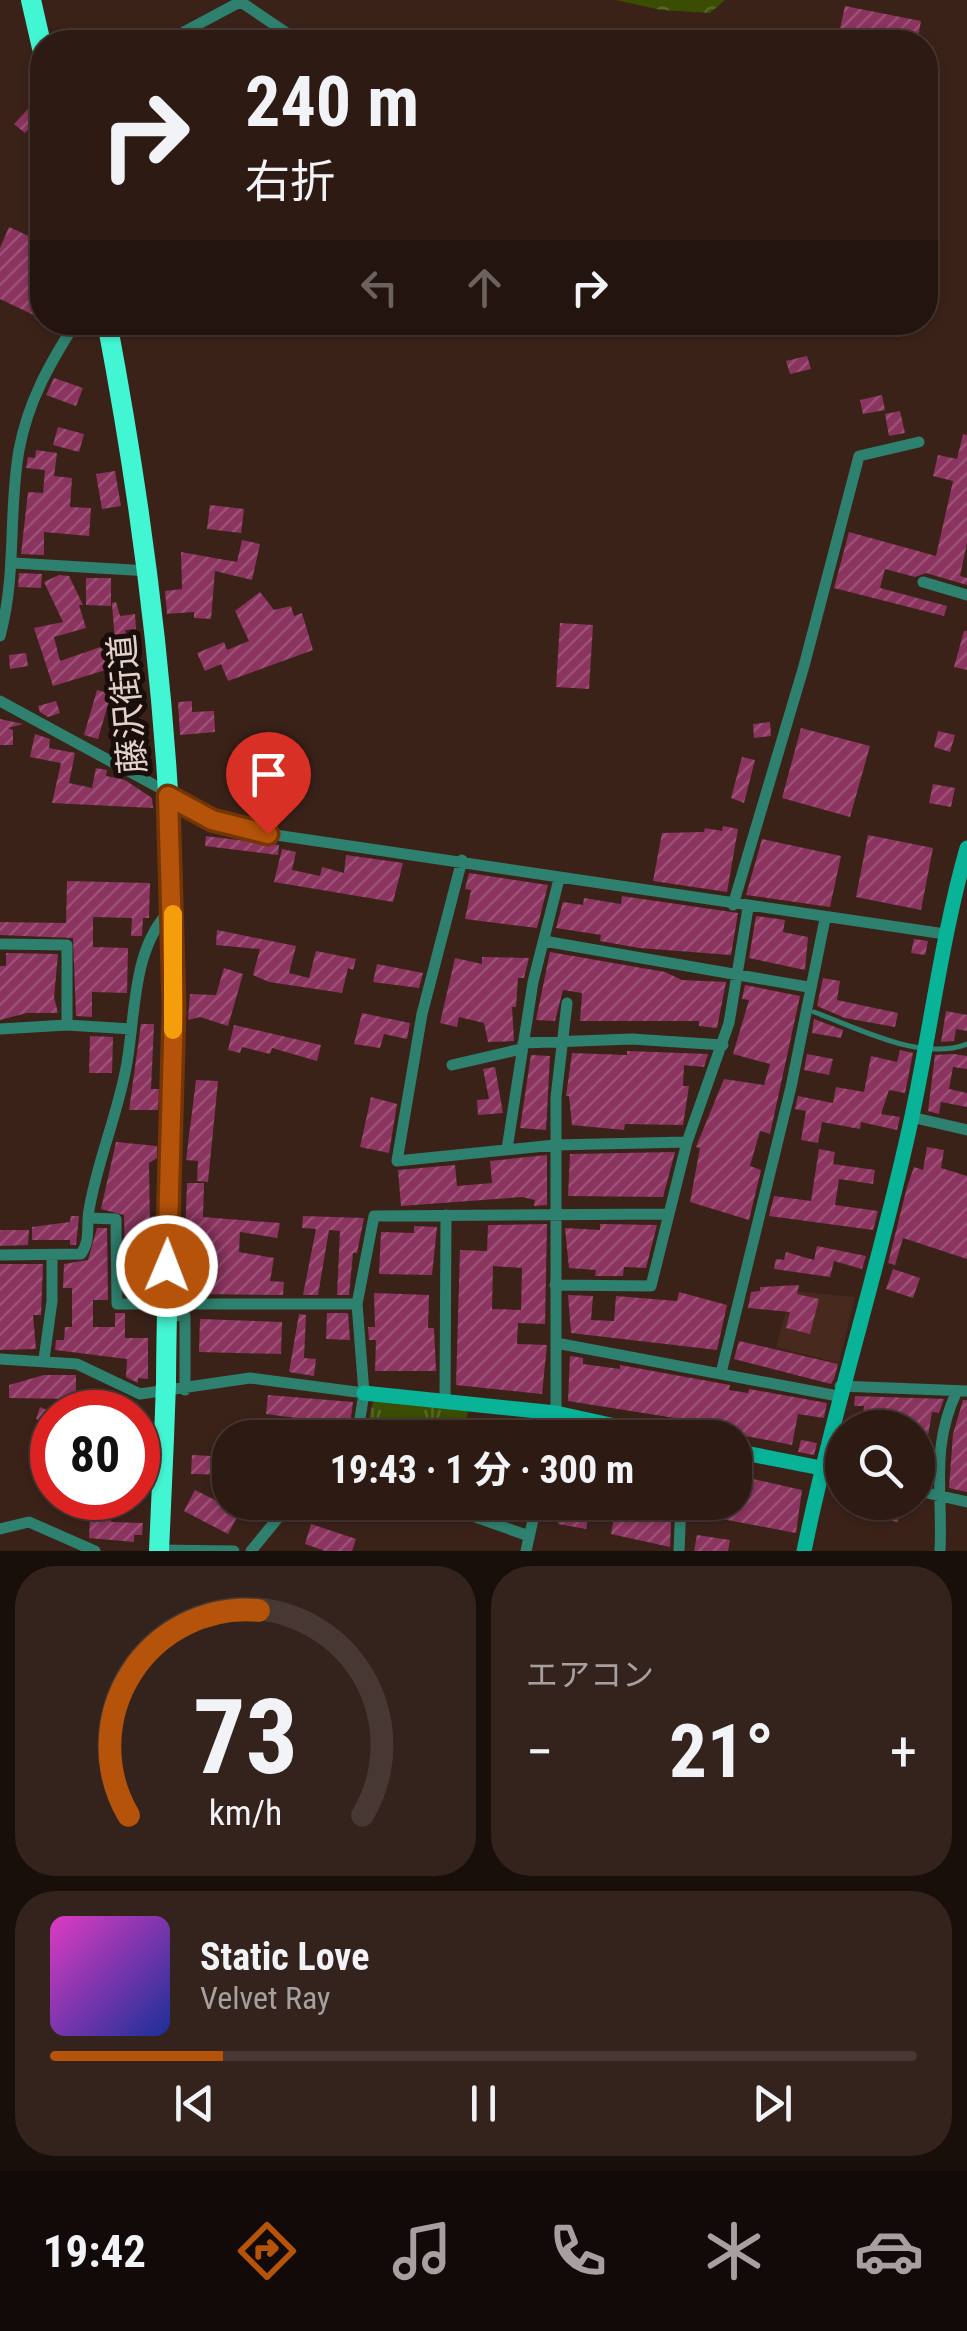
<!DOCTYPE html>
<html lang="ja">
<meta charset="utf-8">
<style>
:root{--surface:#2c1a13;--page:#34231c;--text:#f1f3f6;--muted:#a6a1a0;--line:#483833;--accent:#b45309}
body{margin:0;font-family:"Roboto Condensed","Noto Sans JP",sans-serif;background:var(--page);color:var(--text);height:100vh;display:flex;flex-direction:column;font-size:38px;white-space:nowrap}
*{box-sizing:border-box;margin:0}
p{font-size:32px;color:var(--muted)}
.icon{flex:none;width:55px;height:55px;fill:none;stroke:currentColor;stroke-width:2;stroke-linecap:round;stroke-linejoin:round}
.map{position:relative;height:1551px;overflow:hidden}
.side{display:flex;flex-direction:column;gap:15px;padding:15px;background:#180e0a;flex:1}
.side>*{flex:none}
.guide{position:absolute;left:30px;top:30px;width:908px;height:305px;border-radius:40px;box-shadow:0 2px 8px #0004,0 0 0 2px var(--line);background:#2c1a13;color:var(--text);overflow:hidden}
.buttons{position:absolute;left:825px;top:1410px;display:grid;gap:20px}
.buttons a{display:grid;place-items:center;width:110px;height:110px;border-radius:50%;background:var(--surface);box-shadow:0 2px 8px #0004,0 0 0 2px var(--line);font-size:50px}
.speed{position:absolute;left:30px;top:1390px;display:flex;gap:20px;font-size:50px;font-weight:700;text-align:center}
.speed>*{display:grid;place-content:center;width:130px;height:130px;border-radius:50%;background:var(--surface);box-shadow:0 2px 8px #0004,0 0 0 2px var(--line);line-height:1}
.speed .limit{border:15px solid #d22;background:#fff;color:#111}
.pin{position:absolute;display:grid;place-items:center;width:85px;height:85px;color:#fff;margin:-102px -42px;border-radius:50% 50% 50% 0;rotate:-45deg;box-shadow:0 0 10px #0007}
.pin .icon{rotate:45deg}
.me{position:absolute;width:110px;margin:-55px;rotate:1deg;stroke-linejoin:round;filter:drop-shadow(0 0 8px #0008)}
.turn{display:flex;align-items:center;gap:35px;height:210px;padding:0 50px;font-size:45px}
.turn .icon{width:130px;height:130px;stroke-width:2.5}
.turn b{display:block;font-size:70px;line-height:85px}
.lanes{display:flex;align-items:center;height:95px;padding:0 50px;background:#0003;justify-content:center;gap:50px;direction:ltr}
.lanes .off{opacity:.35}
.big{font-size:75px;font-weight:700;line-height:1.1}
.side .tile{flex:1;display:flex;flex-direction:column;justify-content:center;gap:15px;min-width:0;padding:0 35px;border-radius:40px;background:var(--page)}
.side .dial{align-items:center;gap:0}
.dial svg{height:260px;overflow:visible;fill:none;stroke:var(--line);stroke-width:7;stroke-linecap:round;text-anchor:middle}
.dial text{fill:var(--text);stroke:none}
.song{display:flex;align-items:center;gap:30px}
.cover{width:120px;height:120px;border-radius:15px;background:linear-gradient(135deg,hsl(310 70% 55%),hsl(230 70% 35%))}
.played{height:10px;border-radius:5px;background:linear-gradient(90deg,var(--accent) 20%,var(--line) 20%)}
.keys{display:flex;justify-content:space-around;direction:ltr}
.heat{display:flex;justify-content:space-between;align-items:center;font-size:55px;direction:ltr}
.side .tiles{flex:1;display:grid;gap:15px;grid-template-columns:1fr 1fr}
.tile:last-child{grid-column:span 2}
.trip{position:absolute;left:212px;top:1420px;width:540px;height:100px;border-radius:40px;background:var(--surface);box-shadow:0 2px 8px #0004,0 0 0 2px var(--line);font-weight:700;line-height:100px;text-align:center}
.tabs{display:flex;height:160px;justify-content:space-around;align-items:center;background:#120a08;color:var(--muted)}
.tabs .icon{width:70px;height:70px}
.tabs .active{color:var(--accent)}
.tabs b{font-size:45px;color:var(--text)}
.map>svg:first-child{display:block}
.built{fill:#48291d}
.forest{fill:url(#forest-crowns)}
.park{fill:url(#park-tufts)}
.building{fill:url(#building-hatch);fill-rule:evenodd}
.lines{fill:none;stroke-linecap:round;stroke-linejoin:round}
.lane{stroke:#2f816f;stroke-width:5}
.street{stroke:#2f816f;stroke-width:11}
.secondary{stroke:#08b397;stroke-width:15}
.highway{stroke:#43f6d3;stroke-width:20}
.highway-bridge{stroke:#43f6d3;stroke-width:20}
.route-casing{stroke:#753606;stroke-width:25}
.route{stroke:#b45309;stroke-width:18}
.slow{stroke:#f59e0b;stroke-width:18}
.labels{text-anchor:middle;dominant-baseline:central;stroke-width:10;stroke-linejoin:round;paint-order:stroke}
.street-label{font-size:35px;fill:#e3d2cc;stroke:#1a0e0b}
</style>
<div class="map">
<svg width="967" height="1551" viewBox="0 0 967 1551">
<defs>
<pattern id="forest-crowns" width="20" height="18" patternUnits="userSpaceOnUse" patternTransform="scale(2.5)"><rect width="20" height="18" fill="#3a4d02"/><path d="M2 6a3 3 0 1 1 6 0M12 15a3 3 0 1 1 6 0" fill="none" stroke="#566626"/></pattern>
<pattern id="park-tufts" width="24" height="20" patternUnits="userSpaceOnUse" patternTransform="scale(2.5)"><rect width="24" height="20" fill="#3a4d02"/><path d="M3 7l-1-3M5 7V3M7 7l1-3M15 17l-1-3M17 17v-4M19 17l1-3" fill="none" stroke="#566626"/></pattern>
<pattern id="building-hatch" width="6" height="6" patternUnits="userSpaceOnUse" patternTransform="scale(2.5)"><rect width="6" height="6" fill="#8b345f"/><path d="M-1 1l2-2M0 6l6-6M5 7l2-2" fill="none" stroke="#9b5075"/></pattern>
</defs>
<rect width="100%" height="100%" fill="#3a2219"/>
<path class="built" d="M 792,1291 L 855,1297 L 839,1363 L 776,1347 Z"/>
<path class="forest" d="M 616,0 L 725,0 L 710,13 L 661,10 Z"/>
<path class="park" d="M 375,1394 L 469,1406 L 463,1437 L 364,1438 Z"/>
<path class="building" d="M 845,6 L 921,21 L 917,42 L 837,42 Z
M 29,108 L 39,116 L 25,133 L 14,124 Z
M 9,227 L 42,242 L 42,319 L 0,299 L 0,248 Z
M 807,356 L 811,369 L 790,374 L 786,361 Z
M 54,378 L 83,388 L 76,406 L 46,395 Z
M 882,395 L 885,410 L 863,414 L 860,400 Z
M 900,411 L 905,433 L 889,436 L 885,414 Z
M 58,427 L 84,434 L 79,452 L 53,445 Z
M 963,434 L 967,435 L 967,543 L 960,576 L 967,578 L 967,585 L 926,573 L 915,577 L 885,569 L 880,588 L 947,606 L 944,616 L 834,588 L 849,532 L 936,556 L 953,481 L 933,476 L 938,455 L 957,459 Z
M 36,450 L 57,453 L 54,476 L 72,478 L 70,507 L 91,508 L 89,536 L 44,532 L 44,555 L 21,554 L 28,492 L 43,493 L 45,470 L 26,468 L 28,457 L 35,458 Z
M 115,471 L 121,506 L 102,509 L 96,474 Z
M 210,505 L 244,509 L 241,533 L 207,529 Z
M 242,540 L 260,544 L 252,580 L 215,571 L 211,619 L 194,618 L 194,612 L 167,614 L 165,591 L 182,589 L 181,552 L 237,562 Z
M 19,573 L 42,574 L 41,588 L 18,587 Z
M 59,575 L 69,576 L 83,605 L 79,605 L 86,628 L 54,637 L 60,661 L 115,642 L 112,603 L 116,602 L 120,616 L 135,614 L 136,629 L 125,630 L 135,660 L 123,665 L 121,661 L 119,666 L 53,686 L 34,628 L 63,622 L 44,582 Z
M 86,578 L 111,578 L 111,606 L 86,605 Z
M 260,592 L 274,610 L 291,606 L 294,616 L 302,613 L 313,650 L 228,681 L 221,664 L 205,671 L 197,653 L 224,642 L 227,650 L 249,641 L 235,611 Z
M 560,623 L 593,625 L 589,689 L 556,687 Z
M 964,631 L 967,631 L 967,670 L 954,667 Z
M 26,653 L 28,666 L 10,669 L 9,655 Z
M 97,690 L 111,694 L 98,739 L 84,735 Z
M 56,701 L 60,713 L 48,717 L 40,712 L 38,706 Z
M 192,701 L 192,712 L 214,711 L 215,732 L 180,735 L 178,702 Z
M 0,719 L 23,724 L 8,728 L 13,730 L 13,745 L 0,745 Z
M 770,722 L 771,736 L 754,738 L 753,724 Z
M 801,728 L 870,746 L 850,817 L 782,798 Z
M 938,731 L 955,735 L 950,752 L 934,747 Z
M 35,734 L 50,739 L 49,748 L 75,753 L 69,783 L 92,788 L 96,768 L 107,770 L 106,776 L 125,780 L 152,798 L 153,808 L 52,803 L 61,763 L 30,757 Z
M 742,757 L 755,760 L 744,803 L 731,798 Z
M 933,784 L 955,788 L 951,807 L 929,803 Z
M 723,826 L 738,829 L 727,892 L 653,881 L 662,833 L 704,832 L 705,828 L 722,831 Z
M 868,835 L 933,848 L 921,910 L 856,897 Z
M 206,836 L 279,845 L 278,855 L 205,846 Z
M 762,839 L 841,856 L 830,907 L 746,895 Z
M 282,849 L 296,852 L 292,870 L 320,876 L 322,867 L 344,873 L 346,855 L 403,863 L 393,902 L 274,882 Z
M 469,873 L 548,885 L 537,928 L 465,919 L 471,890 L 465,889 Z
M 67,881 L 150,883 L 149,918 L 143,918 L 142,936 L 131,936 L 132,918 L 93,917 L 93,947 L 128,948 L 127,993 L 92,992 L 92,1017 L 76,1016 L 73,938 L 0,935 L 0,922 L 66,923 Z
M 622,896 L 738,913 L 731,955 L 639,948 L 600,941 L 601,935 L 556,928 L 563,902 L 583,905 L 584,898 L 621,904 Z
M 756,916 L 785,920 L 783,932 L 808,937 L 805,970 L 749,958 Z
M 217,930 L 296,946 L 289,973 L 309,978 L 316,951 L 356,959 L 353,970 L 348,968 L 342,993 L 269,982 L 253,975 L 260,949 L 216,945 Z
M 914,939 L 928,941 L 925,955 L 911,953 Z
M 550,952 L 665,972 L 682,980 L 726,982 L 717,1028 L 699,1026 L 699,1021 L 580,1021 L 582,993 L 563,990 L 555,1021 L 536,1020 Z
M 6,953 L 58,954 L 54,997 L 58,1013 L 27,1013 L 0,1020 L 0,966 L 6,966 Z
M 482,957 L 529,958 L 524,978 L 518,978 L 516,1007 L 512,1007 L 514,1041 L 488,1042 L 484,1023 L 459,1017 L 457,1027 L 440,1023 L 455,958 L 482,964 Z
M 377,964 L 423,973 L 419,988 L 373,982 Z
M 224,968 L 243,974 L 228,1026 L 200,1017 L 188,1020 L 190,994 L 216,995 Z
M 823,978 L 840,981 L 837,1000 L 898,1013 L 895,1027 L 845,1018 L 817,1006 Z
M 745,985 L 800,996 L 770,1134 L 760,1131 L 750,1166 L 761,1170 L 749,1220 L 690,1202 L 700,1148 L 696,1147 L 724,1079 L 764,1085 L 770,1064 L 733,1054 L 749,1000 L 742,999 Z
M 946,1011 L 967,1015 L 967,1031 L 956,1029 L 954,1041 L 941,1042 Z
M 362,1013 L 410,1023 L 407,1039 L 384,1034 L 380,1048 L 354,1044 Z
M 814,1019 L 843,1030 L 841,1038 L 812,1033 Z
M 141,1024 L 154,1024 L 151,1089 L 159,1089 L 158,1110 L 129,1110 Z
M 234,1025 L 321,1045 L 317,1061 L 272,1048 L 270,1054 L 242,1047 L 240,1053 L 228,1050 Z
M 90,1036 L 113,1037 L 112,1073 L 89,1073 Z
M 900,1050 L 913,1053 L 905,1093 L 889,1090 L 881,1114 L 900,1117 L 897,1130 L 861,1122 L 860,1129 L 822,1122 L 818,1143 L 801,1140 L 806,1111 L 795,1109 L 798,1096 L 833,1103 L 836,1087 L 864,1092 L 871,1056 L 897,1062 Z
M 627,1051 L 708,1054 L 704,1067 L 684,1065 L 683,1086 L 689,1086 L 683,1125 L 625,1124 L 624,1130 L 572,1125 L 569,1096 L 566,1096 L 572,1053 L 627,1055 Z
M 807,1054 L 833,1059 L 829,1075 L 804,1070 Z
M 954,1054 L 967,1056 L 967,1069 L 953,1067 L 949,1089 L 967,1093 L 967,1107 L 941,1102 L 939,1114 L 928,1111 L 935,1055 Z
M 531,1055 L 550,1056 L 546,1130 L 520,1128 Z
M 495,1067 L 503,1113 L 478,1115 L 477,1100 L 489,1099 L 483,1069 Z
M 196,1080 L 218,1081 L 208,1182 L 197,1181 L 198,1161 L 186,1160 Z
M 371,1097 L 397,1104 L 389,1153 L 360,1147 Z
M 116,1142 L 157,1146 L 157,1158 L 149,1163 L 151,1295 L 126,1295 L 124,1215 L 101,1209 Z
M 927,1147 L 944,1150 L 941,1168 L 967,1176 L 967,1259 L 903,1238 L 895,1265 L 888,1263 L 907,1187 L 914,1167 L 923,1170 Z
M 819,1149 L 835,1152 L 833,1164 L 875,1170 L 873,1184 L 839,1179 L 835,1205 L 878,1211 L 873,1230 L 769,1216 L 774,1196 L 811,1201 Z
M 675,1152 L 663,1197 L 568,1196 L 570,1154 Z
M 547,1155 L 547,1205 L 534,1206 L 535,1200 L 522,1197 L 401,1206 L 398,1170 L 455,1165 L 457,1186 L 492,1183 L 490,1161 Z
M 187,1183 L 204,1183 L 203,1217 L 280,1223 L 277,1238 L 240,1232 L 239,1252 L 274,1258 L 270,1281 L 284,1282 L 283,1295 L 200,1294 L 201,1289 L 183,1288 Z
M 71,1216 L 79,1216 L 76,1245 L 70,1245 L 70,1240 L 32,1240 L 32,1227 L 70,1222 Z
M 303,1216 L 364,1218 L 357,1253 L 353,1253 L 349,1295 L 337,1295 L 340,1231 L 329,1230 L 318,1295 L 303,1295 L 316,1229 L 302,1228 Z
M 547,1224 L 545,1324 L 518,1323 L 517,1344 L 547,1345 L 542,1394 L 456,1385 L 460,1250 L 487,1251 L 488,1225 ZM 493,1266 L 522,1268 L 521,1310 L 492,1309 Z
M 600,1224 L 657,1225 L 646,1268 L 624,1267 L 623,1276 L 595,1276 L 596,1270 L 569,1268 L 565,1228 L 600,1230 Z
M 414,1226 L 437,1227 L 432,1275 L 379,1274 L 381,1232 L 414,1233 Z
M 97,1228 L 107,1228 L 108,1300 L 93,1300 L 93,1327 L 115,1327 L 115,1313 L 125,1313 L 125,1338 L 148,1338 L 148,1379 L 138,1378 L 138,1383 L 126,1377 L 127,1359 L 55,1350 L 56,1340 L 64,1340 L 65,1327 L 72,1327 L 72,1288 L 63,1288 L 64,1264 L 88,1260 Z
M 0,1230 L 29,1230 L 28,1245 L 0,1246 Z
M 817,1246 L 866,1256 L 862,1269 L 834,1261 L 830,1277 L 774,1269 L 776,1259 L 784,1260 L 786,1252 L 814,1260 Z
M 0,1264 L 43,1264 L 41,1315 L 33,1315 L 36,1349 L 0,1350 Z
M 893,1269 L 920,1278 L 913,1298 L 886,1289 Z
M 799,1285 L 797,1294 L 819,1299 L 810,1334 L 786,1328 L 790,1312 L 748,1308 L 751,1292 L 760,1291 L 760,1287 Z
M 679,1292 L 727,1305 L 717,1350 L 571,1333 L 568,1295 L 593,1296 L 591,1320 L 614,1321 L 616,1296 L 677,1301 Z
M 374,1293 L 429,1295 L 428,1328 L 434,1328 L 436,1371 L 375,1371 L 376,1340 L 369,1340 L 368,1327 L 375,1327 Z
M 327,1313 L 348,1313 L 350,1340 L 326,1339 Z
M 299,1314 L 306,1315 L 304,1358 L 316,1359 L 314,1376 L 289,1372 Z
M 200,1319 L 282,1322 L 281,1354 L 199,1352 Z
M 739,1341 L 838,1364 L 834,1379 L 831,1384 L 734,1359 Z
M 570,1356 L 583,1358 L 583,1364 L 620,1369 L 620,1365 L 730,1385 L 729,1390 L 748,1393 L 749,1389 L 827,1403 L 825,1412 L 824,1418 L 798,1414 L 792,1445 L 695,1426 L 681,1419 L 568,1401 Z
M 44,1375 L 76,1375 L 76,1399 L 9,1398 L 9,1385 Z
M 268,1395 L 353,1402 L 350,1425 L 266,1414 Z
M 855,1396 L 944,1399 L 939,1413 L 932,1412 L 924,1460 L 931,1461 L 930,1475 L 918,1472 L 918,1428 L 861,1428 L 864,1406 L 854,1406 Z
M 122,1397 L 138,1403 L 137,1412 L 121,1412 Z
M 963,1400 L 967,1400 L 967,1492 L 949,1488 L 953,1434 Z
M 40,1407 L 52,1412 L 52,1425 L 36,1419 Z
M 516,1420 L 538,1422 L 537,1438 L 515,1438 Z
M 801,1440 L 817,1443 L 814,1455 L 798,1452 Z
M 192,1455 L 230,1457 L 230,1475 L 191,1474 Z
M 735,1475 L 802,1490 L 796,1533 L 701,1515 L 703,1502 L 735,1506 Z
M 195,1490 L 219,1502 L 245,1502 L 228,1534 L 184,1511 Z
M 91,1498 L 112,1498 L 111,1522 L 143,1523 L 142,1535 L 134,1535 L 134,1542 L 89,1538 Z
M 617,1502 L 672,1502 L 670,1547 L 611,1534 Z
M 853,1502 L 893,1502 L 892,1508 L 900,1509 L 898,1522 L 851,1513 Z
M 562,1504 L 590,1509 L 586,1529 L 558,1524 Z
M 311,1524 L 356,1539 L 352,1551 L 325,1551 L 305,1544 Z
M 697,1535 L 730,1540 L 728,1551 L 694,1551 Z"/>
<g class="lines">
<path class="lane" d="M 814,1012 C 858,1028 921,1062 967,1044"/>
<path class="street" d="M 238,0 L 300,42
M 165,42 L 240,2
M 14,563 L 149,571
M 923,582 L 967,595
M 0,636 C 17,574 8,512 19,450 C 28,401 50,363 76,322
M 0,701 L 235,829 L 945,934
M 462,860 L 422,1014 L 397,1161 L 555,1145 L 687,1142
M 733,905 L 804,666 L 859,456 L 919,442
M 544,941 L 808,987
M 0,944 L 67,945 L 67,1025
M 0,1029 L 67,1025 L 131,1029
M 523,1043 L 632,1039 L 723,1045
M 452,1065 L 521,1049
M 911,1117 L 967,1130
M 507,1149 L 533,982 L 559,879
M 88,1218 L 116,1219 L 117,1304 L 357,1304
M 0,1255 L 81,1254 C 91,1240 86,1226 89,1210 C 97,1162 117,1116 126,1068 C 136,1017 131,945 173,908
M 555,1285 L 651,1286 L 687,1142 L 729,1023 L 748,908
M 166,1315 L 185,1316 L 185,1390
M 556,1343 L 838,1396
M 0,1359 L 77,1364 L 140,1394 L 250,1378 L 364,1393
M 44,1359 L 52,1301 L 52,1255
M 721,1373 L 791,1087 L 825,919
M 840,1386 L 967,1391
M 445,1399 L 446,1215
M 357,1438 L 364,1393 L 357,1304 L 374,1216 L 667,1214
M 551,1438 L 556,1413 L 556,1097 L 567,1003
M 821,1468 L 842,1473
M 918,1491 L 967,1502
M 433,1502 L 529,1536
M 0,1529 L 29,1522 L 95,1551
M 159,1550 L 234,1551
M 251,1551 L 291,1502
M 526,1551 L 537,1502
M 679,1551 L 681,1502
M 940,1551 C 943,1491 930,1448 957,1391"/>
<path class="secondary" d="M 364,1393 L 556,1413 L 670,1438
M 735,1451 L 821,1468
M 804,1551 C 834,1405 881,1262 912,1116 C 931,1027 942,936 967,848"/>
<path class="highway" d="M 31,0 L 42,48
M 107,322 C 144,517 169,713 173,911 C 176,1068 167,1226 166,1383
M 159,1551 L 164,1438"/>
<path class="highway-bridge" d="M 164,1438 L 166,1383"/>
</g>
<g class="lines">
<g class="route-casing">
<path id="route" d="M 167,1266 L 174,1008 L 168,796 L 212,820 L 268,834"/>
</g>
<use href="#route" class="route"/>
<path class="slow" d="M 173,914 L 173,1030"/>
</g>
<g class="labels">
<g class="street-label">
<text transform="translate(128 704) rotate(-95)">藤沢街道</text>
</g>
</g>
</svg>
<div class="buttons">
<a><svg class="icon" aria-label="search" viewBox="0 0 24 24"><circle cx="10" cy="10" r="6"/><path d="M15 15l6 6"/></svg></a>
</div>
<div class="speed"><div class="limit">80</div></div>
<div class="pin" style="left:268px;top:834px;background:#d93025"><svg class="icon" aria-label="arrive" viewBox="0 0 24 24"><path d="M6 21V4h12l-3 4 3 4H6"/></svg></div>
<svg class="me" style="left:167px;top:1266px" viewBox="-20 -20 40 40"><circle r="17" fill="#b45309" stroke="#fff" stroke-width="3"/><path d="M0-11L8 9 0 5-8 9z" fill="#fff"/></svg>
<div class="trip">19:43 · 1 分 · 300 m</div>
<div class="guide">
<div class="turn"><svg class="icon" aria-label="right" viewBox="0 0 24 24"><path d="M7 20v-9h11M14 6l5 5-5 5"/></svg><div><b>240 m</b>右折</div></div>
<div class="lanes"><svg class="icon off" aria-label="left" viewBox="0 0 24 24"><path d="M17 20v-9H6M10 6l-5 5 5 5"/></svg><svg class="icon off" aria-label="ahead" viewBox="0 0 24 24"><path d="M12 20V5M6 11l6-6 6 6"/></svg><svg class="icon" aria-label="right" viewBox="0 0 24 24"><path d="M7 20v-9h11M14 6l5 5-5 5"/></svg></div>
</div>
</div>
<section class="side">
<div class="tiles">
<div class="tile dial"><svg viewBox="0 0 100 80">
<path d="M14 69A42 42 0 1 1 86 69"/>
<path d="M14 69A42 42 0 0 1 54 6" stroke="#b45309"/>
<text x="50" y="56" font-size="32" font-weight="700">73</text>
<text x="50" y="72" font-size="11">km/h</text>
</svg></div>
<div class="tile"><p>エアコン</p>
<div class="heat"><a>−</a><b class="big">21°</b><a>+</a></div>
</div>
<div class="tile">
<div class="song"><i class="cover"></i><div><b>Static Love</b><p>Velvet Ray</p></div></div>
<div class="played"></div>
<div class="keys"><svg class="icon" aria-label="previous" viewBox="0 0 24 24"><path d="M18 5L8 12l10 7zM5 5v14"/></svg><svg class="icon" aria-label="pause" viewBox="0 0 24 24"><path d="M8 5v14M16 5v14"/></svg><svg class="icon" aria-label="next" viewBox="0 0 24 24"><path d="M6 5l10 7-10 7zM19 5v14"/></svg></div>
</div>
</div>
</section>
<nav class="tabs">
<b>19:42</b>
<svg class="icon active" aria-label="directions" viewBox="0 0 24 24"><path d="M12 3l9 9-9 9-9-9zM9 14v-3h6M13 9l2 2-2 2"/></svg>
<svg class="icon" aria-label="music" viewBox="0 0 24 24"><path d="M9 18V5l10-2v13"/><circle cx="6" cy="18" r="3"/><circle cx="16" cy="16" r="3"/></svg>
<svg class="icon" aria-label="phone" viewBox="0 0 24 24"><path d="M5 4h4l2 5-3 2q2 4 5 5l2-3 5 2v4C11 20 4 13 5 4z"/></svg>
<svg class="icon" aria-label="climate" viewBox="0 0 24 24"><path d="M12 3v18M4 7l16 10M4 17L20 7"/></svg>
<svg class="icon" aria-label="car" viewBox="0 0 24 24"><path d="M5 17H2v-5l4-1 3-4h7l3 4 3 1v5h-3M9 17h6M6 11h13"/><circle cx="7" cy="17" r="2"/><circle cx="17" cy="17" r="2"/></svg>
</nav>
